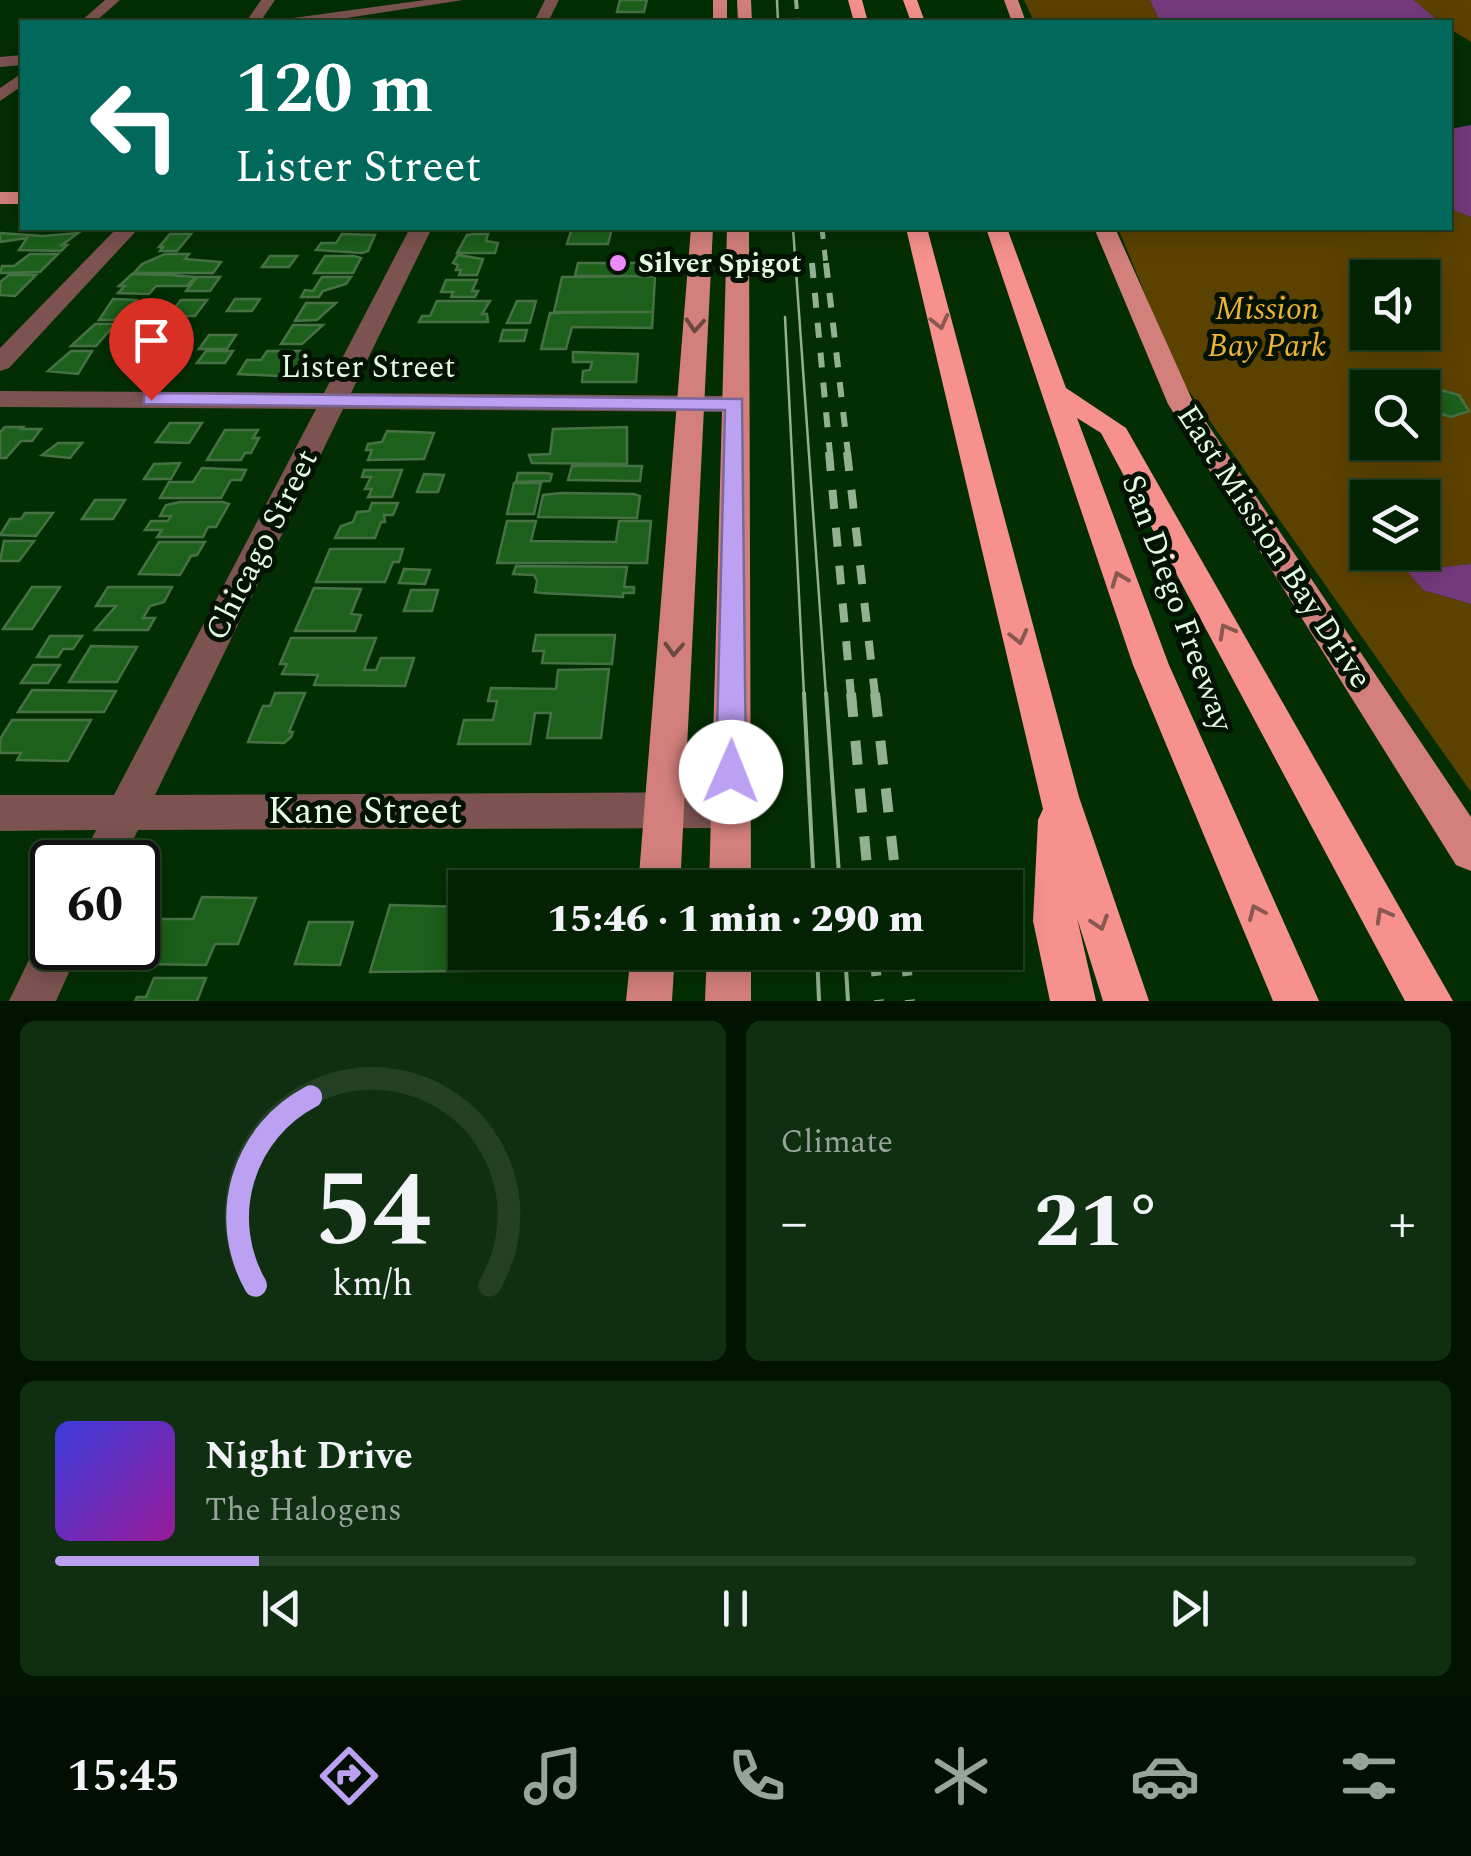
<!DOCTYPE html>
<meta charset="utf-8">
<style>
:root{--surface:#022202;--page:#102f11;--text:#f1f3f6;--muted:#96a499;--line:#233f24;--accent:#bca0f2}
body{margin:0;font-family:Spectral,serif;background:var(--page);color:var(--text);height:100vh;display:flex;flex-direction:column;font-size:38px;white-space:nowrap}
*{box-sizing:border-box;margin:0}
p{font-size:32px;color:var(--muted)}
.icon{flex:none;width:55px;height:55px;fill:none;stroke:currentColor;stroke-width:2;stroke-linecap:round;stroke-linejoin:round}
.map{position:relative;height:1001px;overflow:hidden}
.side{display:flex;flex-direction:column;gap:20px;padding:20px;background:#011301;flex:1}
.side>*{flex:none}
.guide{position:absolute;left:20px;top:20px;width:1432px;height:210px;border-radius:0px;box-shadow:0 5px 25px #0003,0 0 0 2px var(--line);background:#00695c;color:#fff;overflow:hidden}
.tools{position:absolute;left:1350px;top:260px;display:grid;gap:20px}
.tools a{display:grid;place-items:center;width:90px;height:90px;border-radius:0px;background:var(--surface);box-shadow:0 5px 25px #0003,0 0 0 2px var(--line);font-size:50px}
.speed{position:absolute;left:30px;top:840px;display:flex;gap:20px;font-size:50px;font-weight:700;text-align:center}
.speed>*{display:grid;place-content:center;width:130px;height:130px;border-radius:50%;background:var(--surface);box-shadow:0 5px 25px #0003,0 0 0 2px var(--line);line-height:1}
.speed .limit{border:5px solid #111;border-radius:15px;background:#fff;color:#111}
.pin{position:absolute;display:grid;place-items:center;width:85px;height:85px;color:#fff;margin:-102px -42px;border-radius:50% 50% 50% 0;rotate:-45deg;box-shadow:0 0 10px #0007}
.pin .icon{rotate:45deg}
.me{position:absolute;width:110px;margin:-55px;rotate:1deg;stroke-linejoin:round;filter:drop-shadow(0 0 8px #0008)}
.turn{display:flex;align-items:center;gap:35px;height:210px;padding:0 50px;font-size:45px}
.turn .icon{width:130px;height:130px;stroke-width:2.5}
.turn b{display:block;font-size:70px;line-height:85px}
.big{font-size:75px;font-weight:800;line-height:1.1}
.side .widget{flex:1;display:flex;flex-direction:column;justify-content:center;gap:15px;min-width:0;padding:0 35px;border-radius:15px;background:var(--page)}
.side .dial{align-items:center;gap:0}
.dial svg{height:260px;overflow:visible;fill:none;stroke:var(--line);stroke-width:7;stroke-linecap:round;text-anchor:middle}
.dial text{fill:var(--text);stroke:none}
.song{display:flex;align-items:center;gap:30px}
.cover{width:120px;height:120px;border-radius:15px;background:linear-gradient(135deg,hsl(240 70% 55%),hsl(300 70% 35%))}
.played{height:10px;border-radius:5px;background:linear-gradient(90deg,var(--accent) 15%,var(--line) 15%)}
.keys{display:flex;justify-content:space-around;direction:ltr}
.heat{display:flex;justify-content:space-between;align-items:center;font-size:55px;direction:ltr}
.side .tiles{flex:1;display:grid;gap:20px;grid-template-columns:1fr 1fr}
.widget:last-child{grid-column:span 2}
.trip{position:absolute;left:448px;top:870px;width:575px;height:100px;border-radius:0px;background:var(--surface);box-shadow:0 5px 25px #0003,0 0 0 2px var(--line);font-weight:800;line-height:100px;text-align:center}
.dock{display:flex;height:160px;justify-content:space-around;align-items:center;background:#010e01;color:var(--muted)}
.dock .icon{width:70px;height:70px}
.dock .on{color:var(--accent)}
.dock b{font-size:45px;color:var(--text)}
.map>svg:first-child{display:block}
.green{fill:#5c4200;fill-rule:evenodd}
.water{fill:#753a7c}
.building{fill:#1c601b;stroke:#477144;stroke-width:2.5}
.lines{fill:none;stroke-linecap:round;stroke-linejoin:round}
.minor{fill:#7c5351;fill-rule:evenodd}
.major{fill:#d3807c;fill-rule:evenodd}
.highway{fill:#f6918d;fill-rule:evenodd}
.tram-far1{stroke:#92b191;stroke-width:2.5}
.tram{stroke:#92b191;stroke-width:4}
.rail-far4{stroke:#92b191;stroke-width:4;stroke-dasharray:9 9;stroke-linecap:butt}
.rail-far3{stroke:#92b191;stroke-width:5;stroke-dasharray:11 11;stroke-linecap:butt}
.rail-far2{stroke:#92b191;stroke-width:6;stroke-dasharray:15 15;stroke-linecap:butt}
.rail-far1{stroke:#92b191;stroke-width:8;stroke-dasharray:19 19;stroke-linecap:butt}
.rail{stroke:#92b191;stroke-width:10;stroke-dasharray:24 24;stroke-linecap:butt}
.oneway{stroke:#89584f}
.oneway2{stroke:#6b4940}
.route{fill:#bca0f2;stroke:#7a689d;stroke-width:2.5}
.poi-dot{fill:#ed8cf9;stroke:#031203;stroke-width:4}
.labels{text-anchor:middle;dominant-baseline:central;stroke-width:10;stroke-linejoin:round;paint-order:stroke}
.far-poi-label{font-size:28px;font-weight:bold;fill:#e4fce2;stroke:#031203;text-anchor:start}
.park-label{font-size:32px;font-style:italic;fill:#eeb430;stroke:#031203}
.street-label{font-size:32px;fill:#e4fce2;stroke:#031203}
.near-street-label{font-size:38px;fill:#e4fce2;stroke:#031203}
</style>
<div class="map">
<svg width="1471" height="1001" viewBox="0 0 1471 1001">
<rect width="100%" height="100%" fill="#032e03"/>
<path class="green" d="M 1024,0 L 1150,0 L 1160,22 L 1034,22 Z
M 1414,0 L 1471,0 L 1471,42 L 1450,29 L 1450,22 L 1438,22 Z
M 1450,209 L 1471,217 L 1471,564 L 1408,571 L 1423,590 L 1471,604 L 1471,792 L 1179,377 L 1118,228 L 1450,228 ZM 1368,278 L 1422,278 L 1422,332 L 1368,332 ZM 1368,388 L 1422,388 L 1422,442 L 1368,442 ZM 1368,498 L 1422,498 L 1422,552 L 1368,552 Z"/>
<path class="water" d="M 1150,0 L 1414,0 L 1439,22 L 1160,22 Z
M 1471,125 L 1471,217 L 1450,209 L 1450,129 Z
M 1471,564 L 1471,604 L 1423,590 L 1407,571 Z"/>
<path class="building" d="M 620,0 L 647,0 L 644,12 L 617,12 Z
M 572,228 L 612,228 L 608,244 L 567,244 Z
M 0,233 L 43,236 L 78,233 L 62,245 L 67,245 L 61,251 L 19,250 L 27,238 L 0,242 Z
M 170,234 L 191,234 L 177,251 L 160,251 L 163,247 L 159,247 Z
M 342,234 L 375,235 L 368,251 L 362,253 L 316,250 L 321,243 L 336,243 Z
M 473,234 L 488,234 L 486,241 L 498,243 L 495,253 L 457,253 L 467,235 Z
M 30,254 L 58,254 L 40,272 L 0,273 L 2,266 L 14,266 Z
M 165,254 L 189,254 L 185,259 L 221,262 L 213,273 L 134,273 L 142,264 Z
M 458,255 L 483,259 L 477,275 L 459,275 L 461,270 L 456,270 L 458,265 L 453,263 Z
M 270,256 L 297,256 L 289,267 L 262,267 Z
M 325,256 L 354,256 L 361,258 L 353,273 L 314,273 Z
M 578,263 L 651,263 L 651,276 L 575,276 Z
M 132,274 L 169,275 L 195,277 L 187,286 L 156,286 L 149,294 L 118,293 L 125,286 L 119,286 Z
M 9,275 L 36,275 L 15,296 L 0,295 L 0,282 Z
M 655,276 L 653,312 L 554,312 L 562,277 Z
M 197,277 L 220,277 L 210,291 L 186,291 Z
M 322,277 L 351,277 L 346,284 L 323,291 L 319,297 L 301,297 L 305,290 L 313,291 Z
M 446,280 L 477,280 L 472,291 L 478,291 L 475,297 L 451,297 L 453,292 L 441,292 Z
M 113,299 L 136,300 L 130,306 L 143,307 L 137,314 L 123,315 L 119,320 L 99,320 Z
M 235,299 L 260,299 L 252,311 L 227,311 Z
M 181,300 L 207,300 L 195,316 L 168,316 Z
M 437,301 L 490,301 L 482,314 L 487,314 L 488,322 L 419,322 L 422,316 L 430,316 Z
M 517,301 L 536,301 L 530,323 L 507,323 Z
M 306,303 L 336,303 L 317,320 L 295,321 Z
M 619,312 L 653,312 L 652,328 L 572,327 L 566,349 L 541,349 L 550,313 Z
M 95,324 L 115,324 L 96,346 L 71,346 Z
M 293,325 L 323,325 L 302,344 L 281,344 Z
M 503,330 L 527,330 L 524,341 L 500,341 Z
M 209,335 L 236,335 L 227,349 L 199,349 Z
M 162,337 L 155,347 L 125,347 L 133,338 Z
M 71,351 L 92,351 L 78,374 L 48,371 Z
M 143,351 L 164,351 L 154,363 L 132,363 L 136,359 L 130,359 Z
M 206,351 L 233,351 L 225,363 L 197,363 Z
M 267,351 L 306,351 L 302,357 L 306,357 L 297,372 L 279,376 L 238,374 L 247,360 L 261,360 Z
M 573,352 L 638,354 L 636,382 L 582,382 L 583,371 L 590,370 L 592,362 L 573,362 Z
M 1430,387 L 1459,395 L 1469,411 L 1451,417 L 1423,408 L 1422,389 Z
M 170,423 L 202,423 L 189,443 L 156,442 Z
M 5,427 L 23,427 L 21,429 L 41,429 L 32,441 L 21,441 L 6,458 L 0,458 L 0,432 Z
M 627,427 L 627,464 L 532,463 L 529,455 L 550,454 L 553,429 Z
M 225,430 L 258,430 L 253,438 L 259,438 L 251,453 L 245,453 L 241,460 L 207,460 Z
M 387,431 L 415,432 L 434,433 L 424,459 L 368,460 L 372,450 L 366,450 L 368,444 L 382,442 Z
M 58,443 L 82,443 L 70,458 L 42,455 Z
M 180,463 L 171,479 L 144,479 L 154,464 Z
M 572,466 L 642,466 L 640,481 L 568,480 Z
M 202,468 L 246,470 L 241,480 L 231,480 L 221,498 L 160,498 L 169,482 L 193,482 Z
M 364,470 L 402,470 L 392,497 L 368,497 L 372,489 L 365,489 L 371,477 L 362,477 Z
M 518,473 L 545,473 L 552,474 L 550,481 L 516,482 Z
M 424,474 L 444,475 L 438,492 L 417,492 Z
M 514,483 L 541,483 L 534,514 L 507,514 Z
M 561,493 L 634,494 L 640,496 L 637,518 L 538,517 L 543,495 Z
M 95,500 L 125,500 L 113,519 L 82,519 Z
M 180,502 L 223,502 L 229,504 L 216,527 L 208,527 L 203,537 L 157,537 L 162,530 L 145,530 L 151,521 L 168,521 L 171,516 L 160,516 L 166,505 Z
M 372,503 L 398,503 L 393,515 L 384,515 L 385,522 L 381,522 L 375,538 L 335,538 L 341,526 L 353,522 L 357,512 L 369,511 Z
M 25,513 L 53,513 L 36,536 L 0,535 L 10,519 L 21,519 Z
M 507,521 L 536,521 L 531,541 L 616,542 L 619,521 L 651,521 L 647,563 L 497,563 Z
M 4,541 L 34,541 L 19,561 L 0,561 Z
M 159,542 L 205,542 L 197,555 L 191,556 L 180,575 L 139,574 Z
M 330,549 L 403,549 L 399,562 L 393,562 L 385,582 L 316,582 Z
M 516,566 L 627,567 L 624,587 L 634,587 L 634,593 L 623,593 L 623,597 L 541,593 L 535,592 L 537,581 L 534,575 L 513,574 Z
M 404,569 L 430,570 L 425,584 L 399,583 Z
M 32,587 L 60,587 L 32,629 L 3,629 Z
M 108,587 L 172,587 L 164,602 L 150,606 L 143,618 L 155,618 L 148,630 L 95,630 L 116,606 L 96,606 Z
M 314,588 L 361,589 L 351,614 L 361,615 L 355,631 L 295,631 Z
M 411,590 L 438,590 L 432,611 L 404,611 Z
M 536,635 L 615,635 L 612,664 L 542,663 L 544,651 L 533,651 Z
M 50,636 L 82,636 L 73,649 L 63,649 L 58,657 L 37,657 Z
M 291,638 L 376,638 L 364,670 L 376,670 L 381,658 L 414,658 L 405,686 L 314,685 L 318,675 L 282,674 L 287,664 L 280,664 Z
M 91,646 L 137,647 L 117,682 L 69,682 Z
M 33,665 L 60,665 L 48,683 L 21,683 Z
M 609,669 L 601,738 L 547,738 L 551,713 L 535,713 L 530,744 L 458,744 L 464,720 L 493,720 L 497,701 L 488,701 L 491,688 L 556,689 L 558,670 Z
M 32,690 L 116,691 L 104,712 L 18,712 Z
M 275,693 L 305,693 L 289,732 L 293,732 L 291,737 L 284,743 L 248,742 L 263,706 L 270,706 Z
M 12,720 L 91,720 L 68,761 L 17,760 L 21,753 L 0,753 L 0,739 Z
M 202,897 L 256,898 L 238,944 L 215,944 L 206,965 L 139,964 L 159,919 L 193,919 Z
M 390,905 L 465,907 L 465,952 L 567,952 L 566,970 L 370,972 Z
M 309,922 L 353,922 L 340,965 L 295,964 Z
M 154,978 L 206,978 L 197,1001 L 135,1001 L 137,997 L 146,997 Z"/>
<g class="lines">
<path class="minor" d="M 105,0 L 120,0 L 95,22 L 80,22 Z
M 261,0 L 275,0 L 260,22 L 246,22 Z
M 425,0 L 463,0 L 321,22 L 286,22 L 293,18 Z
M 545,0 L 559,0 L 548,22 L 534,22 Z
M 22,55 L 22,65 L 0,67 L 0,57 Z
M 22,73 L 22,86 L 0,101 L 0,88 Z
M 117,228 L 139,228 L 9,368 L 0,371 L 0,348 Z
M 410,228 L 432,228 L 351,393 L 735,396 L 748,404 L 735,412 L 343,409 L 155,795 L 731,792 L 745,798 L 751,810 L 745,822 L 731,828 L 138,830 L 122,862 L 80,862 L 96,830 L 0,831 L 0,795 L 114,795 L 316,409 L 0,407 L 0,391 L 324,393 Z
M 52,929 L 52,948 L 80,948 L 56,1001 L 9,1001 L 42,933 Z"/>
<path class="major" d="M 713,0 L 727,0 L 727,22 L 713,22 Z
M 737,0 L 751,0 L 752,22 L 738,22 Z
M 1004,0 L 1018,0 L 1026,22 L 1012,22 Z
M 0,192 L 22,192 L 22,204 L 0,204 Z
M 691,228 L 713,228 L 680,888 L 638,888 Z
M 727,228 L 749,228 L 751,888 L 709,888 Z
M 1094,228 L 1115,228 L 1194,404 L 1471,817 L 1471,871 L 1456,865 L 1168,404 Z
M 631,952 L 675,952 L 672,1001 L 626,1001 Z
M 707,952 L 751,952 L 751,1001 L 705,1001 Z"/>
<path class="highway" d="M 848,0 L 862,0 L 868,22 L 854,22 Z
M 903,0 L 917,0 L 925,22 L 911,22 Z
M 906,228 L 927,228 L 1079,797 L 1149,1001 L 1103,1001 L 1077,918 L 1096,1001 L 1050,1001 L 1033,921 L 1038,820 L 1043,809 Z
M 986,228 L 1007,228 L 1066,388 L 1126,428 L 1453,1001 L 1405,1001 L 1101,433 L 1077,418 L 1169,665 L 1319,1001 L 1273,1001 L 1133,665 Z"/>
<path class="tram-far1" d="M 777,0 L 778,22
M 793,228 L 826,695
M 785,317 L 804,695"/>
<path class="tram" d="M 804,693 L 814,888
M 826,693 L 840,888
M 817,952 L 819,1001
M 845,952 L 848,1001"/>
<path class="rail-far4" d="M 796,0 L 798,22"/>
<path class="rail-far3" d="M 822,228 L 826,265"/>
<path class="rail-far2" d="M 812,263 L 830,454
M 826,263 L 848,454"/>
<path class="rail-far1" d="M 829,452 L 851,695
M 847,452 L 875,695"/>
<path class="rail" d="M 851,693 L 869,888
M 875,693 L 897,888
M 874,952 L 879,1001
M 905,952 L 910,1001"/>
</g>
<defs><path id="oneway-chevron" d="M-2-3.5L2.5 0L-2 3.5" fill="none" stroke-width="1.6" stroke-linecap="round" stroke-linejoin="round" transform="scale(2.5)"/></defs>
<g class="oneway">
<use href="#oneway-chevron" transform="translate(940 322) rotate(76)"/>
<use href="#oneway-chevron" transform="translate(1119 579) rotate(-111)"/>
<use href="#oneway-chevron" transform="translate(1226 631) rotate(-119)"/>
<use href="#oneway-chevron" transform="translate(1019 637) rotate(76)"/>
<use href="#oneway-chevron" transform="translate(1256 912) rotate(-114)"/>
<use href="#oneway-chevron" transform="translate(1383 915) rotate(-119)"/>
<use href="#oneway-chevron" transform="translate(1100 923) rotate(72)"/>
</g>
<g class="oneway2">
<use href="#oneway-chevron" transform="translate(695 325) rotate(94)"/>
<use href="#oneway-chevron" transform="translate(674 649) rotate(93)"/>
</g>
<path class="route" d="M 151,393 L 742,399 L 746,772 L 741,781 L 731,785 L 721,781 L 716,772 L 725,410 L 144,404 L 144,395 Z"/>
<circle class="poi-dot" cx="618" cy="263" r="10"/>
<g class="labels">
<g class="far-poi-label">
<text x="638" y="263">Silver Spigot</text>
</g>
<g class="park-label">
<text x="1267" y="309">Mission<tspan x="1267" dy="37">Bay Park</tspan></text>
</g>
<g class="street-label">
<text x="368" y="367">Lister Street</text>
<text transform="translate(262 545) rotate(-63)">Chicago Street</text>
<text transform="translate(1274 547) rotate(57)">East Mission Bay Drive</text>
<text transform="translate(1177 603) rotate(70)">San Diego Freeway</text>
</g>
<g class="near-street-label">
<text x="365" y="812">Kane Street</text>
</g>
</g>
</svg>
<div class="tools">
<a><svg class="icon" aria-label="sound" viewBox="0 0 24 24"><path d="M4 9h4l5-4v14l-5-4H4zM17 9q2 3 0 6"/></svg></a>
<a><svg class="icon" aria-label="search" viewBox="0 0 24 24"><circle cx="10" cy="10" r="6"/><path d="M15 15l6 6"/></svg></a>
<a><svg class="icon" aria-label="layers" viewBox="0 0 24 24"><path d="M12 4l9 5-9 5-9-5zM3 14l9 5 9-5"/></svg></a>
</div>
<div class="speed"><div class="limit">60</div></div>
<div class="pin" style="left:151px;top:400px;background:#d93025"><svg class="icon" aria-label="arrive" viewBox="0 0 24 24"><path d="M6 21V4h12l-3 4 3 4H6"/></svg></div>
<svg class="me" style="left:731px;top:772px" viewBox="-20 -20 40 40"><circle r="19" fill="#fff"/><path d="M0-13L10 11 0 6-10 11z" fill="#bca0f2"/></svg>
<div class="trip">15:46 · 1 min · 290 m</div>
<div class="guide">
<div class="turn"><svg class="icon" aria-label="left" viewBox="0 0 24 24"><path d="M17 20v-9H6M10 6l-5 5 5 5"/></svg><div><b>120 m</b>Lister Street</div></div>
</div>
</div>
<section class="side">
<div class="tiles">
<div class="widget dial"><svg viewBox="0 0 100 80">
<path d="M14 69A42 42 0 1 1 86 69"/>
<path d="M14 69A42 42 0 0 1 31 11" stroke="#bca0f2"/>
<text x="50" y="56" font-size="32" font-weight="700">54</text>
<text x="50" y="72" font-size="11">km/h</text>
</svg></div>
<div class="widget"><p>Climate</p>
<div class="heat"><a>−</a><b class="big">21°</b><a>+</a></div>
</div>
<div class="widget">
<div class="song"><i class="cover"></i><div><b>Night Drive</b><p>The Halogens</p></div></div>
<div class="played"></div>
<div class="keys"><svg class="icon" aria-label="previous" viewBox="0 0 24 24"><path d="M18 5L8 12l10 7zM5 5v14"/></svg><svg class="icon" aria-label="pause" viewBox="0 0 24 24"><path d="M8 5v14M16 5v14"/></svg><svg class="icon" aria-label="next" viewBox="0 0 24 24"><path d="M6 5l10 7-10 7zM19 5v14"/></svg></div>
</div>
</div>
</section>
<nav class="dock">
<b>15:45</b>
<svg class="icon on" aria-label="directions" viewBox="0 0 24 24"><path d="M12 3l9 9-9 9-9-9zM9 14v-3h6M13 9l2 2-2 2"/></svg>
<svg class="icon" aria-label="music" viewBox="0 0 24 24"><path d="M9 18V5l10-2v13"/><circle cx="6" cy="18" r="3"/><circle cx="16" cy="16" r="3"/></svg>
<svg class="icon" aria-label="phone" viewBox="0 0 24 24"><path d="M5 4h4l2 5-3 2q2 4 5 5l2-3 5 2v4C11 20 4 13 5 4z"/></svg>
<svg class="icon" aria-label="climate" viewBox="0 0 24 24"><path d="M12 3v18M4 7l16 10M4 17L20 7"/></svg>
<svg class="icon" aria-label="car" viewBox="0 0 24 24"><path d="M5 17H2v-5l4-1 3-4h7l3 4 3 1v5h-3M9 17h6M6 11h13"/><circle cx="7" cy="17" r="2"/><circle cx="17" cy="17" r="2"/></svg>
<svg class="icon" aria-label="filters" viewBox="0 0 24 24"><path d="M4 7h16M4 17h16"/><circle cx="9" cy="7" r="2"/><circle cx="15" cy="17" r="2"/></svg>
</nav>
